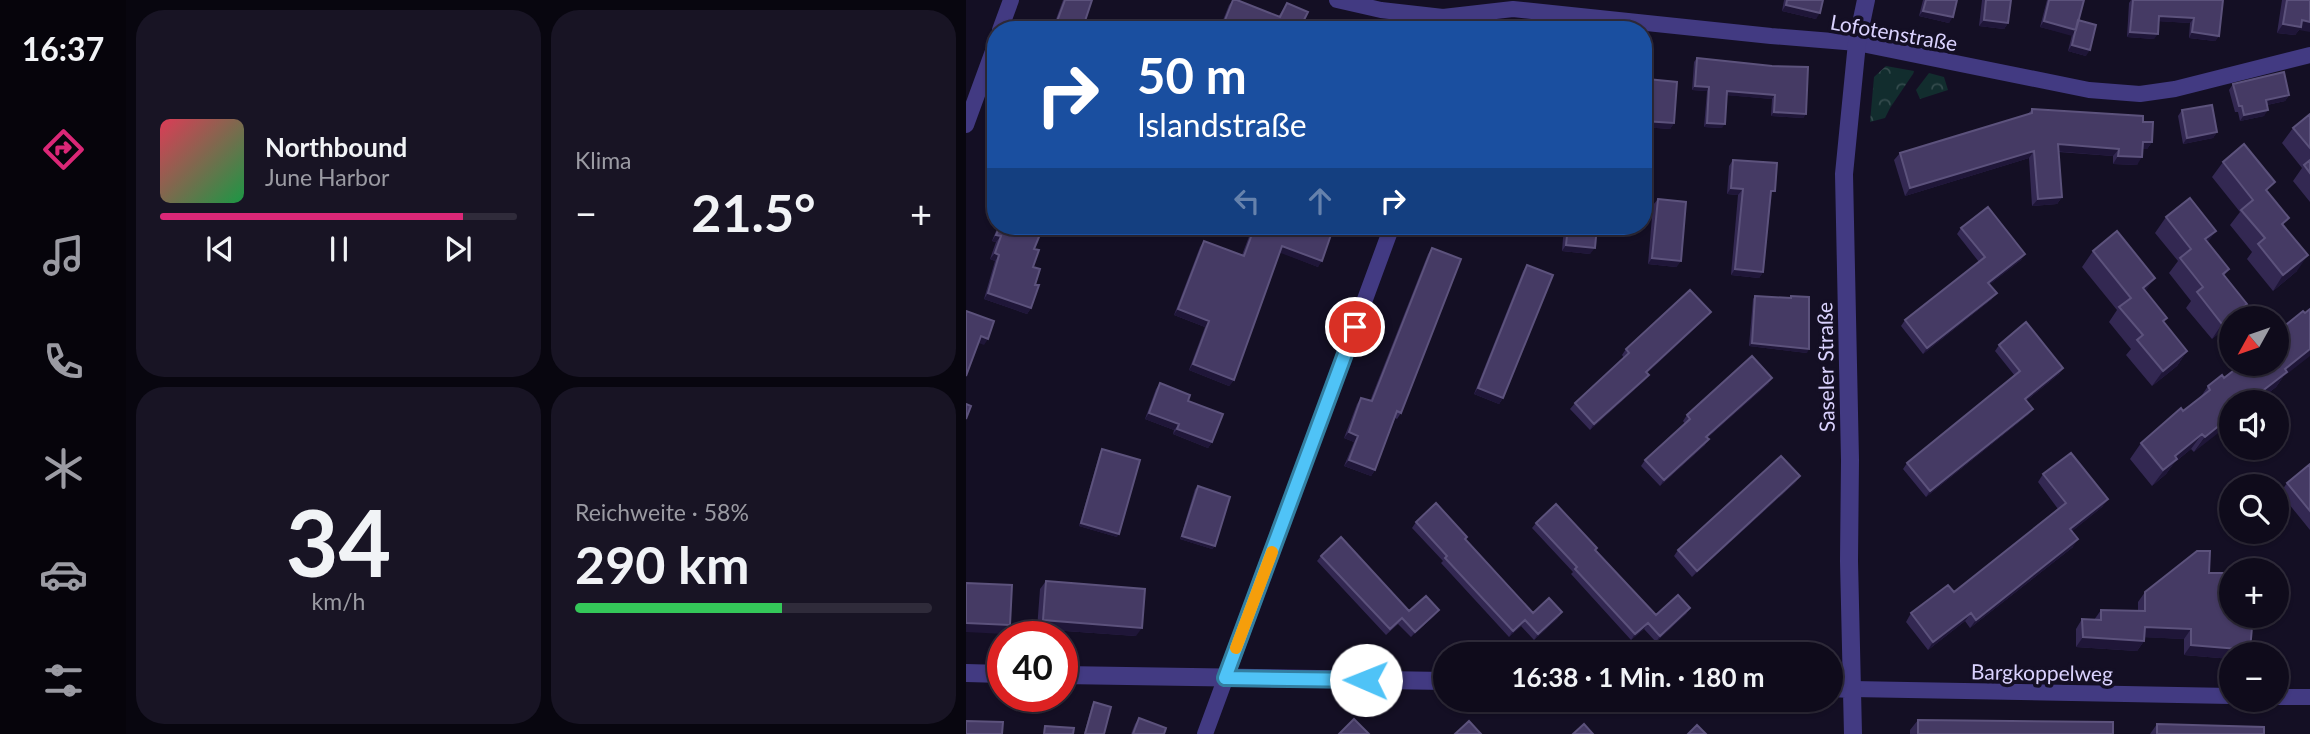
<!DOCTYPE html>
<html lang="de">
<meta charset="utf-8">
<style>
:root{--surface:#0f0b1b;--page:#181424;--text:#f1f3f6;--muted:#9b9ba3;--line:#2f2b3a;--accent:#db2777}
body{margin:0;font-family:Lato,sans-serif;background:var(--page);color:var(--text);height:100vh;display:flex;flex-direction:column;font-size:26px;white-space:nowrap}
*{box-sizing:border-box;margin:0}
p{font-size:23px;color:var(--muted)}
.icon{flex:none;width:38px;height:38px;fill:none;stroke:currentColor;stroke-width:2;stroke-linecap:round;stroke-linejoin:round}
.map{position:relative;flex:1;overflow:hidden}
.panel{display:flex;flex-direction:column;gap:10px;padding:10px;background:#08060f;width:840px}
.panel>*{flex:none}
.banner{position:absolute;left:21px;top:21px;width:665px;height:214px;border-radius:28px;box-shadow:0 2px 5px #0004,0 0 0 2px var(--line);background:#1a4fa0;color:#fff;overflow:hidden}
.needle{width:46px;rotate:230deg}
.fabs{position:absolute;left:1253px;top:306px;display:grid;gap:14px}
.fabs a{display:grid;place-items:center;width:70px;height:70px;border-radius:50%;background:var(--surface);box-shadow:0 2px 5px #0004,0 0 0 2px var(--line);font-size:35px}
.speed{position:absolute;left:21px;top:621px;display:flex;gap:14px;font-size:35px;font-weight:700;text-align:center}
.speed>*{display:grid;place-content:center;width:91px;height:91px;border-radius:50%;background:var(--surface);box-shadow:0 2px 5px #0004,0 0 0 2px var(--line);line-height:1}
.speed .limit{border:10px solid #d22;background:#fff;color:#111}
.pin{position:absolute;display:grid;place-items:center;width:60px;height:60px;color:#fff;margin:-30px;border:4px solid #fff;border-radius:50%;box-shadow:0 2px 7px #0007}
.me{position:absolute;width:77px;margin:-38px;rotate:271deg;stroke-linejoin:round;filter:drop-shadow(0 0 5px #0008)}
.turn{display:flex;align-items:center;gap:24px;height:147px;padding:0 35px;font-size:32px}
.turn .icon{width:91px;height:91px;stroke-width:2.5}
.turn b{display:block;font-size:49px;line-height:60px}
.lanes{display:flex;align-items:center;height:66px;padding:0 35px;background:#0003;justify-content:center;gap:35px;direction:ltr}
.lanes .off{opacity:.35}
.big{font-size:52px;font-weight:700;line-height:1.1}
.panel .widget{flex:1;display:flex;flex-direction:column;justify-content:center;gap:10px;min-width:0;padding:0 24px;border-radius:28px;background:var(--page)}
.panel .dial{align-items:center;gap:0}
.dial b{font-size:91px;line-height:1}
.song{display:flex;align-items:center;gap:21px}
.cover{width:84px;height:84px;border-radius:10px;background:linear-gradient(135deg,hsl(350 70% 55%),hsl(140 70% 35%))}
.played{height:7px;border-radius:4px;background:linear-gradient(90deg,var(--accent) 85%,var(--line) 85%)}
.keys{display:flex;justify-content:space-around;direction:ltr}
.heat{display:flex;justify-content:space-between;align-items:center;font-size:38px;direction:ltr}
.charge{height:10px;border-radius:5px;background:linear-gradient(90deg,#34c759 58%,var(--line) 0)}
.panel .tiles{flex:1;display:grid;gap:10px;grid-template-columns:repeat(2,1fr)}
.trip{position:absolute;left:467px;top:642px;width:410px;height:70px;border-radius:35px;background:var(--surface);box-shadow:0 2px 5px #0004,0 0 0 2px var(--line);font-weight:700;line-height:70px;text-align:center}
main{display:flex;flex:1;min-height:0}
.dock{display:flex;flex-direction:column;width:126px;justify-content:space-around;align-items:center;background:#06040b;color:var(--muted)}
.dock .icon{width:49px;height:49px}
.dock .current{color:var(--accent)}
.dock b{font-size:32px;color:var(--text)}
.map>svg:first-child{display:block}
.forest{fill:url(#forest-crowns)}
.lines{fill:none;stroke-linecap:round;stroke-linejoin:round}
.minor{stroke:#423a82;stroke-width:16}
.tertiary{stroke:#423a82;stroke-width:18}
.wall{fill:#332852}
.shaded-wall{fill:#1f1638}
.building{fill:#453a64;stroke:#5c527c;stroke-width:2}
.route-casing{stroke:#337fa1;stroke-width:18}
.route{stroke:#4fc3f7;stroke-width:12}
.slow{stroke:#f59e0b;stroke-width:12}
.labels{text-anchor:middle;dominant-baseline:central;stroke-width:7;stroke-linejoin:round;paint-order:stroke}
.street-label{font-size:21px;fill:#dad2fe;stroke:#140f24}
</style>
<main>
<nav class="dock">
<b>16:37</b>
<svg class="icon current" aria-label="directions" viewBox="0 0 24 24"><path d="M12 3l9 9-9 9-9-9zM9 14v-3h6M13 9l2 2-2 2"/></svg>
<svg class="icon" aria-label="music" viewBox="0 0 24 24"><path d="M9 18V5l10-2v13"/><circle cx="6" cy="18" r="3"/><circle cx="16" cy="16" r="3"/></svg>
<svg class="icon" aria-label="phone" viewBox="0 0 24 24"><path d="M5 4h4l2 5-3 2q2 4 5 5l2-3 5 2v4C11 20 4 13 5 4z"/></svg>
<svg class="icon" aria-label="climate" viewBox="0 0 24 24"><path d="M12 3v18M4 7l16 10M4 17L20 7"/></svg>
<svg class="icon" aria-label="car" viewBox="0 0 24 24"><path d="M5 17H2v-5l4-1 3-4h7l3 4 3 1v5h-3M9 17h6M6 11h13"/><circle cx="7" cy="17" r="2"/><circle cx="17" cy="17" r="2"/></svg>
<svg class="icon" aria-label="filters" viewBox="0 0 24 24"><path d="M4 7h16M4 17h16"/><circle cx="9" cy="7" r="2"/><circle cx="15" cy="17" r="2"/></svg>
</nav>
<section class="panel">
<div class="tiles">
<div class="widget">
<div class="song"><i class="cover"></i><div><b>Northbound</b><p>June Harbor</p></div></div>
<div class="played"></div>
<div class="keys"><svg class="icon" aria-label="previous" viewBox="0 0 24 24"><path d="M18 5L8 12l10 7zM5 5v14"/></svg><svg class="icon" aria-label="pause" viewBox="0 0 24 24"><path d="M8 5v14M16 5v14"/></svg><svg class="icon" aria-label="next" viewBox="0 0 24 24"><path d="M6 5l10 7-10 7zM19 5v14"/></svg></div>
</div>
<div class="widget"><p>Klima</p>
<div class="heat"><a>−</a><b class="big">21.5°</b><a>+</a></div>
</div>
<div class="widget dial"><b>34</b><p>km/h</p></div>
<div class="widget"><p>Reichweite · 58%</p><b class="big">290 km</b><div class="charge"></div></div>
</div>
</section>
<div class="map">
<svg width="1344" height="734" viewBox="0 0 1344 734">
<defs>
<pattern id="forest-crowns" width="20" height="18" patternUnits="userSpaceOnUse" patternTransform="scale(1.75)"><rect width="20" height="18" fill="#122d2e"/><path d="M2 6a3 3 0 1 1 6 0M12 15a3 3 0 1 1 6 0" fill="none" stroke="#344b4d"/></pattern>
</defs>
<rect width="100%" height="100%" fill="#140f24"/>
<path class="forest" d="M 920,66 L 948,71 L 947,74 L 924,108 L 919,118 L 904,122 L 908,77 Z
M 963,73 L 978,77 L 982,90 L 954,99 L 950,90 Z"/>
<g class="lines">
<path class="minor" d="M 371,0 L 415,10 L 477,17 L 547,9 L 805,36 L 891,43 L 1123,90 L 1174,94 L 1209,89 L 1344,55
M 34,30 L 45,0
M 0,125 L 30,43
M 886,689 L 1265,696
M 1311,697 L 1344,697
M 239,734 L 426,226"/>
<path class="tertiary" d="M 0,673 L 37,674
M 96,675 L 480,681
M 864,688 L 886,689
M 887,734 L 883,561 L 884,460 L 878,174 L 891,43 L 900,0"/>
</g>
<path class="wall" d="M 97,0 L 126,0 L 86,30 Z
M 267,0 L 312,17 L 321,3 L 333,30 L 253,30 L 263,5 Z
M 818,0 L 857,0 L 850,19 L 816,11 Z
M 957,0 L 991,0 L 983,23 L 953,16 Z
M 1016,0 L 1045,0 L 1042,23 L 1038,29 L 1013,26 Z
M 1081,0 L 1118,0 L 1112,20 L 1120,56 L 1102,51 L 1106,35 L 1074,27 Z
M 1165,0 L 1254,0 L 1253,36 L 1249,41 L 1223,38 L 1224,23 L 1192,21 L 1188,39 L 1161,37 L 1163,3 Z
M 1316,0 L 1344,0 L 1333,30 L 1329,35 L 1311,33 Z
M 731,58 L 806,66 L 840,114 L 837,118 L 805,116 L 806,99 L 761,95 L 756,128 L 738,127 L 741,91 L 726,90 L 728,62 Z
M 681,79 L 708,123 L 704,129 L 677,127 L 677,85 Z
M 1267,84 L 1323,95 L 1319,101 L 1301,105 L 1298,116 L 1274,121 L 1272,112 L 1269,112 L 1263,90 Z
M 1066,109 L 1177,122 L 1186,142 L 1181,149 L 1177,149 L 1171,165 L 1147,164 L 1147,156 L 1093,152 L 1096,197 L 1091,204 L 1066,206 L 1063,158 L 939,196 L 928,160 L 934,153 L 1062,114 Z
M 1216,110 L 1251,132 L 1247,138 L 1217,144 L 1212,116 Z
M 1344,114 L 1344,202 L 1327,181 L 1336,168 L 1316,143 L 1327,128 Z
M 767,160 L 805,197 L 797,272 L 793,278 L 765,275 L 772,195 L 761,194 L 763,166 Z
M 1257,162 L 1302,193 L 1318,225 L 1331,271 L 1307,291 L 1281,259 L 1286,252 L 1264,225 L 1274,212 L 1246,177 Z
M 692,199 L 715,261 L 710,267 L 682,264 L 687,205 Z
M 1200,217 L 1241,242 L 1263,269 L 1258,276 L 1265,323 L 1246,339 L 1220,308 L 1225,301 L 1203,273 L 1212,261 L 1189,233 Z
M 32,226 L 58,226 L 68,249 L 67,267 L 69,285 L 65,308 L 61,314 L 18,299 L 29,261 L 24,259 L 30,242 L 26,241 Z
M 287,226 L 368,226 L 352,267 L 314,252 L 268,380 L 263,386 L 223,370 L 239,327 L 208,315 L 234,247 L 238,241 L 276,255 Z
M 598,226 L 631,226 L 624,254 L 596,251 Z
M 995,228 L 1059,254 L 1055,260 L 1024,284 L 1026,299 L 957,354 L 935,326 L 939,320 L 1013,262 L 991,234 Z
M 466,248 L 435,413 L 431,419 L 429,418 L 409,470 L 405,476 L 378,466 L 388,442 L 378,438 L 391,404 L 395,398 L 404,401 L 462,254 Z
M 1127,251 L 1180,292 L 1201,318 L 1198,322 L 1221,351 L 1211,366 L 1186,386 L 1160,355 L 1165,349 L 1143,322 L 1151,310 L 1116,267 Z
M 561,265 L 537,398 L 533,404 L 508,394 L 557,271 Z
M 789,296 L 824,298 L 825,296 L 841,353 L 783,346 L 787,299 Z
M 740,318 L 681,373 L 683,375 L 678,381 L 624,430 L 604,409 L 609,403 L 658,358 L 656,355 L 660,349 Z
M 1033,345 L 1097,368 L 1093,374 L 1060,401 L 1067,409 L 1062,415 L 960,497 L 937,469 L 941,463 L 1049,376 L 1029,351 Z
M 1317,377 L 1310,387 L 1291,402 L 1265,402 L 1228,452 L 1225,449 L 1208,463 L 1200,474 L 1186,486 L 1164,459 L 1175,443 L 1234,398 L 1242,386 L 1258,378 Z
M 806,378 L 802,384 L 741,438 L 739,445 L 694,486 L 675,466 L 679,460 L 719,424 L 717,421 L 721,415 Z
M 194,383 L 246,442 L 242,448 L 207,434 L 208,430 L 179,419 L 190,389 Z
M 136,449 L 151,537 L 113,526 L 134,452 Z
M 1344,464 L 1344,530 L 1314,493 L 1321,483 Z
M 1077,474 L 1142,499 L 1136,507 L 1106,531 L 1107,547 L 1004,628 L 999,621 L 962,650 L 940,622 L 945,613 L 988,592 L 1092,509 L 1072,482 Z
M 830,482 L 726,577 L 708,556 L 712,550 Z
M 232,486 L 249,546 L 246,549 L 214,539 L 229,489 Z
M 450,522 L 499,540 L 567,613 L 592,618 L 568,640 L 555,626 L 543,637 L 475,563 L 477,561 L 446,528 Z
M 570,523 L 630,550 L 690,615 L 724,608 L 720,614 L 690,642 L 678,629 L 665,640 L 605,574 L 607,572 L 566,528 Z
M 355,556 L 443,611 L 469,615 L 445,637 L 432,624 L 420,635 L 351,561 Z
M 1243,573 L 1265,616 L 1310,616 L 1308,619 L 1287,619 L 1265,654 L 1265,659 L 1218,655 L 1218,639 L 1178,637 L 1178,641 L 1171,651 L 1110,647 L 1110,629 L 1116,619 L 1128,620 L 1135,610 L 1172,611 L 1172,602 L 1179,592 Z
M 80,581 L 170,636 L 71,629 L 74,589 Z
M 128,702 L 138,734 L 118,734 L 126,705 Z
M 173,718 L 198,734 L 165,734 L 169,724 Z
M 952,720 L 1147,734 L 944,734 L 944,730 Z
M 1191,724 L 1298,734 L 1184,734 Z"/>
<path class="shaded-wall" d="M 820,5 L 854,13 L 850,19 L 816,11 Z
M 957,11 L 987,17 L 983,23 L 953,16 Z
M 1193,16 L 1228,18 L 1224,23 L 1189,21 Z
M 1018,20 L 1042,23 L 1038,29 L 1013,26 Z
M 1336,20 L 1344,22 L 1344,32 L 1333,30 L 1329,35 L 1311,33 L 1317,24 Z
M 1078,21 L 1110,30 L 1106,36 L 1074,27 Z
M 90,24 L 107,30 L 86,30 Z
M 1164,32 L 1192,34 L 1188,39 L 1161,37 Z
M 1226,32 L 1253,36 L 1249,41 L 1223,38 Z
M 1106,45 L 1124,50 L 1120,56 L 1102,51 Z
M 729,86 L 743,87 L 741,91 L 726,90 Z
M 761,91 L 809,95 L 806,99 L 758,95 Z
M 1323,95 L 1319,101 L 1296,106 L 1300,100 Z
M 1302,110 L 1298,116 L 1274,121 L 1278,115 Z
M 808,112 L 840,114 L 837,118 L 805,116 Z
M 678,121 L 708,123 L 704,129 L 677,127 Z
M 741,123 L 759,124 L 756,128 L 738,127 Z
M 1251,132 L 1247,138 L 1217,144 L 1221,138 Z
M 1177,142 L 1186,142 L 1181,149 L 1172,149 Z
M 1092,144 L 1153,149 L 1147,156 L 1087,151 Z
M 1068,151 L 1063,158 L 939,196 L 944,188 Z
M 1152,156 L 1176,157 L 1171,165 L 1147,164 Z
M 765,188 L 777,189 L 772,195 L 761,194 Z
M 30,191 L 30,199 L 25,197 Z
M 1096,197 L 1091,204 L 1066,206 L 1072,199 Z
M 1250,231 L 1239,246 L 1239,239 Z
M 30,235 L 35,236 L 30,242 L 26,241 Z
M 600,245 L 629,248 L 624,254 L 596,251 Z
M 316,246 L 356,261 L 352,267 L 312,252 Z
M 29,253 L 33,255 L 29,261 L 24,259 Z
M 1059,254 L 1055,260 L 1018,289 L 1022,283 Z
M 1342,255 L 1331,271 L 1307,291 L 1317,275 Z
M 686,258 L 715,261 L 710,267 L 682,264 Z
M 769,269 L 797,272 L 793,278 L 765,275 Z
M 1189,278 L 1178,293 L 1177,288 Z
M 22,293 L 65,308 L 61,314 L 18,299 Z
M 1031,293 L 1026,299 L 957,354 L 961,348 Z
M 1281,304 L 1271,318 L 1265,318 L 1265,323 L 1246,339 L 1256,324 Z
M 212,309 L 243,321 L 239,327 L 208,315 Z
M 745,312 L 740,318 L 676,378 L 680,372 Z
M 15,336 L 22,339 L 18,345 L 10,342 Z
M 786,343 L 843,349 L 841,353 L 783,346 Z
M 1344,349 L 1344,356 L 1317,377 L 1310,387 L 1291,402 L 1282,402 L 1319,369 Z
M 1221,351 L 1211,366 L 1186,386 L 1197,371 Z
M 227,364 L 268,380 L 263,386 L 223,370 Z
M 1097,368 L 1093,374 L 1055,405 L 1059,399 Z
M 683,375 L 678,381 L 624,430 L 628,424 Z
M 806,378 L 802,384 L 736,443 L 740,437 Z
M 512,388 L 537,398 L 533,404 L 508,394 Z
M 1067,409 L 1062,415 L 960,497 L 964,491 Z
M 183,413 L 213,424 L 208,430 L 179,419 Z
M 1265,416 L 1265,423 L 1228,452 L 1239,437 Z
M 211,429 L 246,442 L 242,448 L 207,434 Z
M 383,432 L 392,436 L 388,442 L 378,438 Z
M 1236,434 L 1225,449 L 1208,463 L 1200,474 L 1186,486 L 1209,456 Z
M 743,439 L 739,445 L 694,486 L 698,480 Z
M 383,460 L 409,470 L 405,476 L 378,466 Z
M 834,476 L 830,482 L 726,577 L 731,571 Z
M 1142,499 L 1136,507 L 1099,537 L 1104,529 Z
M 115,523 L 153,534 L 151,537 L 113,526 Z
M 216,536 L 249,546 L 246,549 L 214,539 Z
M 1112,539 L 1107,547 L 1004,628 L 1010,620 Z
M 724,608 L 720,614 L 690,642 L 694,636 Z
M 473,610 L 469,615 L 445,637 L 449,632 Z
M 596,612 L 592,618 L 568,640 L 572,634 Z
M 1005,613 L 999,621 L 962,650 L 967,642 Z
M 1282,616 L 1310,616 L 1308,619 L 1280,618 Z
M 77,620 L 176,628 L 170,636 L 71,629 Z
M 559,620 L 555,626 L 543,637 L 547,631 Z
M 0,623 L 44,625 L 38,634 L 0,632 Z
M 682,623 L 678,629 L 665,640 L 669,634 Z
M 1179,627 L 1225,629 L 1218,639 L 1172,637 Z
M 1117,637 L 1178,641 L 1171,651 L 1110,647 Z
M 1225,645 L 1284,650 L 1281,654 L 1265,654 L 1265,659 L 1218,655 Z"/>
<path class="building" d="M 99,0 L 126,0 L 116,30 L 107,30 L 90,24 Z
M 267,0 L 271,0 L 314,17 L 321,3 L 342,12 L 333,30 L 255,30 Z
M 821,0 L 857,0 L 854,13 L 820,5 Z
M 960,0 L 991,0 L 987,17 L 957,11 Z
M 1020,0 L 1045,0 L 1042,23 L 1018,20 Z
M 1083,0 L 1118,0 L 1110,30 L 1078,21 Z
M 1167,0 L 1257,0 L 1253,36 L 1226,32 L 1228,18 L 1193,16 L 1192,34 L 1164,32 Z
M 1321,0 L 1344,0 L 1344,22 L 1336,20 L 1335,27 L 1317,24 Z
M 1112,20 L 1130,25 L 1124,50 L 1106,45 Z
M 528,26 L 547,30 L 527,30 Z
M 731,58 L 806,66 L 842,67 L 840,114 L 808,112 L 809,95 L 761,91 L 759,124 L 741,123 L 743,87 L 729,86 Z
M 1318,72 L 1323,95 L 1300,100 L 1302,110 L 1278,115 L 1276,106 L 1273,106 L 1267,84 Z
M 681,79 L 711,82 L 708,123 L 678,121 Z
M 1246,105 L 1251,132 L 1221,138 L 1216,110 Z
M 1066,109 L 1177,116 L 1177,122 L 1187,122 L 1186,142 L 1177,142 L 1176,157 L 1152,156 L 1153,149 L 1092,144 L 1096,197 L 1072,199 L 1068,151 L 944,188 L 934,153 L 1066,113 Z
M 1344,114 L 1344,148 L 1327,128 Z
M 1278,144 L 1309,182 L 1300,190 L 1323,218 L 1316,224 L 1342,255 L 1317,275 L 1292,244 L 1299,238 L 1275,210 L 1287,200 L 1257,162 Z
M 767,160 L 811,163 L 809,191 L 805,191 L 797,272 L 769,269 L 777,189 L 765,188 Z
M 1344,160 L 1344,173 L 1338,165 Z
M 1224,198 L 1250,231 L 1239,239 L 1263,269 L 1257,274 L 1281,304 L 1256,324 L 1231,292 L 1237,287 L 1214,258 L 1225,249 L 1200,217 Z
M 692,199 L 720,202 L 715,261 L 686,258 Z
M 1022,207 L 1059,254 L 1022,283 L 1031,293 L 961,348 L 939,320 L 1019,257 L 995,228 Z
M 34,226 L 58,226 L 75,232 L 68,249 L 73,250 L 67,267 L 74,269 L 69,285 L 73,285 L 65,308 L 22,293 L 33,255 L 29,253 L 35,236 L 30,235 Z
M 289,226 L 368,226 L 356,261 L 316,246 L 268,380 L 227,364 L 243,321 L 212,309 L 238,241 L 278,256 Z
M 602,226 L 631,226 L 629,248 L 600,245 Z
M 1151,231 L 1189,278 L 1177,288 L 1201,318 L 1197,321 L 1221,351 L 1197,371 L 1171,340 L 1177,335 L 1153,307 L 1165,298 L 1127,251 Z
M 466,248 L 495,259 L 435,413 L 431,411 L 409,470 L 383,460 L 392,436 L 383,432 L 395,398 L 406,401 Z
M 561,265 L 587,275 L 537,398 L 512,388 Z
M 724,290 L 745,312 L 680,372 L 683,375 L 628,424 L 609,403 L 663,353 L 660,349 Z
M 789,296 L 825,298 L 825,296 L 843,297 L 843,349 L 786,343 Z
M 1344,309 L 1344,349 L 1319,369 L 1321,372 L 1282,402 L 1265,402 L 1265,416 L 1239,437 L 1236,434 L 1209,456 L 1211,459 L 1197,470 L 1175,443 L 1215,408 L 1217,411 L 1244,390 L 1242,386 L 1256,375 L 1258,378 L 1276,364 L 1311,364 L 1311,332 L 1337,311 L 1339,313 Z
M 0,311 L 28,321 L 22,339 L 15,336 L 0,376 Z
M 1060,322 L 1097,368 L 1059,399 L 1067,409 L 964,491 L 941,463 L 1054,371 L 1033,345 Z
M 786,356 L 806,378 L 740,437 L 743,439 L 698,480 L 679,460 L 724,419 L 721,415 Z
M 194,383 L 224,395 L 222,401 L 257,414 L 246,442 L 211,429 L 213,424 L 183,413 Z
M 0,404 L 5,406 L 0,419 Z
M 136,449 L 174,460 L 153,534 L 115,523 Z
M 1105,453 L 1142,499 L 1104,529 L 1112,539 L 1010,620 L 1005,613 L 967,642 L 945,613 L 982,585 L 988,592 L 1100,503 L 1077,474 Z
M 815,456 L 834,476 L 731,571 L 712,550 Z
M 1344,464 L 1344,511 L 1321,483 Z
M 232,486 L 264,497 L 249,546 L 216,536 Z
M 470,503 L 501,537 L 499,539 L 567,613 L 583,598 L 596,612 L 572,634 L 559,620 L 547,631 L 479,558 L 481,556 L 450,522 Z
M 590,504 L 631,548 L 629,550 L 690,615 L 712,595 L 724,608 L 694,636 L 682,623 L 669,634 L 609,569 L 611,567 L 570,523 Z
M 375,537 L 443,611 L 460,596 L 473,610 L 449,632 L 436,618 L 424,629 L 355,556 Z
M 1231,551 L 1244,551 L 1243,573 L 1265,573 L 1265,616 L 1287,616 L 1284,650 L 1225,645 L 1225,629 L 1179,627 L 1178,641 L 1117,637 L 1116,619 L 1135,620 L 1135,610 L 1179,611 L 1179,592 Z
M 80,581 L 179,589 L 176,628 L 77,620 Z
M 0,583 L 46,585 L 44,625 L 0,623 Z
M 128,702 L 145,707 L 138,734 L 119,734 Z
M 173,718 L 200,728 L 198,734 L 167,734 Z
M 388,719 L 403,734 L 373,734 Z
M 952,720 L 1147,722 L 1147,734 L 952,734 Z
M 0,721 L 37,722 L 36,734 L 0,734 Z
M 503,721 L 515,734 L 489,734 Z
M 618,724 L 627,734 L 607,734 Z
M 1191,724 L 1298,727 L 1298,734 L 1191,734 Z
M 731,725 L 740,734 L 722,734 Z
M 79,726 L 108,728 L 107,734 L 78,734 Z"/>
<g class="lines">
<g class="route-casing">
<path id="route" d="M 389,327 L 259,678 L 400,680"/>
</g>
<use href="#route" class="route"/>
<path class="slow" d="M 270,648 L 306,552"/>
</g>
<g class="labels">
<g class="street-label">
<text transform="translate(928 32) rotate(10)">Lofotenstraße</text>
<text transform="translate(859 367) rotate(-91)">Saseler Straße</text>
<text transform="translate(1076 672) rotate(1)">Bargkoppelweg</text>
</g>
</g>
</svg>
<div class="fabs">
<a><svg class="needle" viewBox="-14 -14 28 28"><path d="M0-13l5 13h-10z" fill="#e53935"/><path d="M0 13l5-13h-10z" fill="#9b9ba3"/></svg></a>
<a><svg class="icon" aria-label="sound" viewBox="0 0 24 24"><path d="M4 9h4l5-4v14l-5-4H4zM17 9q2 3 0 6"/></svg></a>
<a><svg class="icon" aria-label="search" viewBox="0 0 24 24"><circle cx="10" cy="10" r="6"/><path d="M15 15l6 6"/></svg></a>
<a>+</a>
<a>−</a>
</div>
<div class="speed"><div class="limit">40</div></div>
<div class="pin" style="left:389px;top:327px;background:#d93025"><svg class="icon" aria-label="arrive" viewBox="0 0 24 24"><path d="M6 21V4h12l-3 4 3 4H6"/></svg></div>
<svg class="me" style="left:400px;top:680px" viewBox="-20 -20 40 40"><circle r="19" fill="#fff"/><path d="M0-13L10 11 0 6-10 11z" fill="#4fc3f7"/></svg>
<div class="trip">16:38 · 1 Min. · 180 m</div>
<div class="banner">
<div class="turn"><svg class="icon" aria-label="right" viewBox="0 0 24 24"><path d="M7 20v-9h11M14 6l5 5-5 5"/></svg><div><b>50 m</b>Islandstraße</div></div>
<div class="lanes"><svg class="icon off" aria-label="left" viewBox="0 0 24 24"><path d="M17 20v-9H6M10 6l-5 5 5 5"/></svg><svg class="icon off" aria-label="ahead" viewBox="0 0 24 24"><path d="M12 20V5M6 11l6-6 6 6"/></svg><svg class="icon" aria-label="right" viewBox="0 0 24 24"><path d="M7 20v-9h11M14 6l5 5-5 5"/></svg></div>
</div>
</div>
</main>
